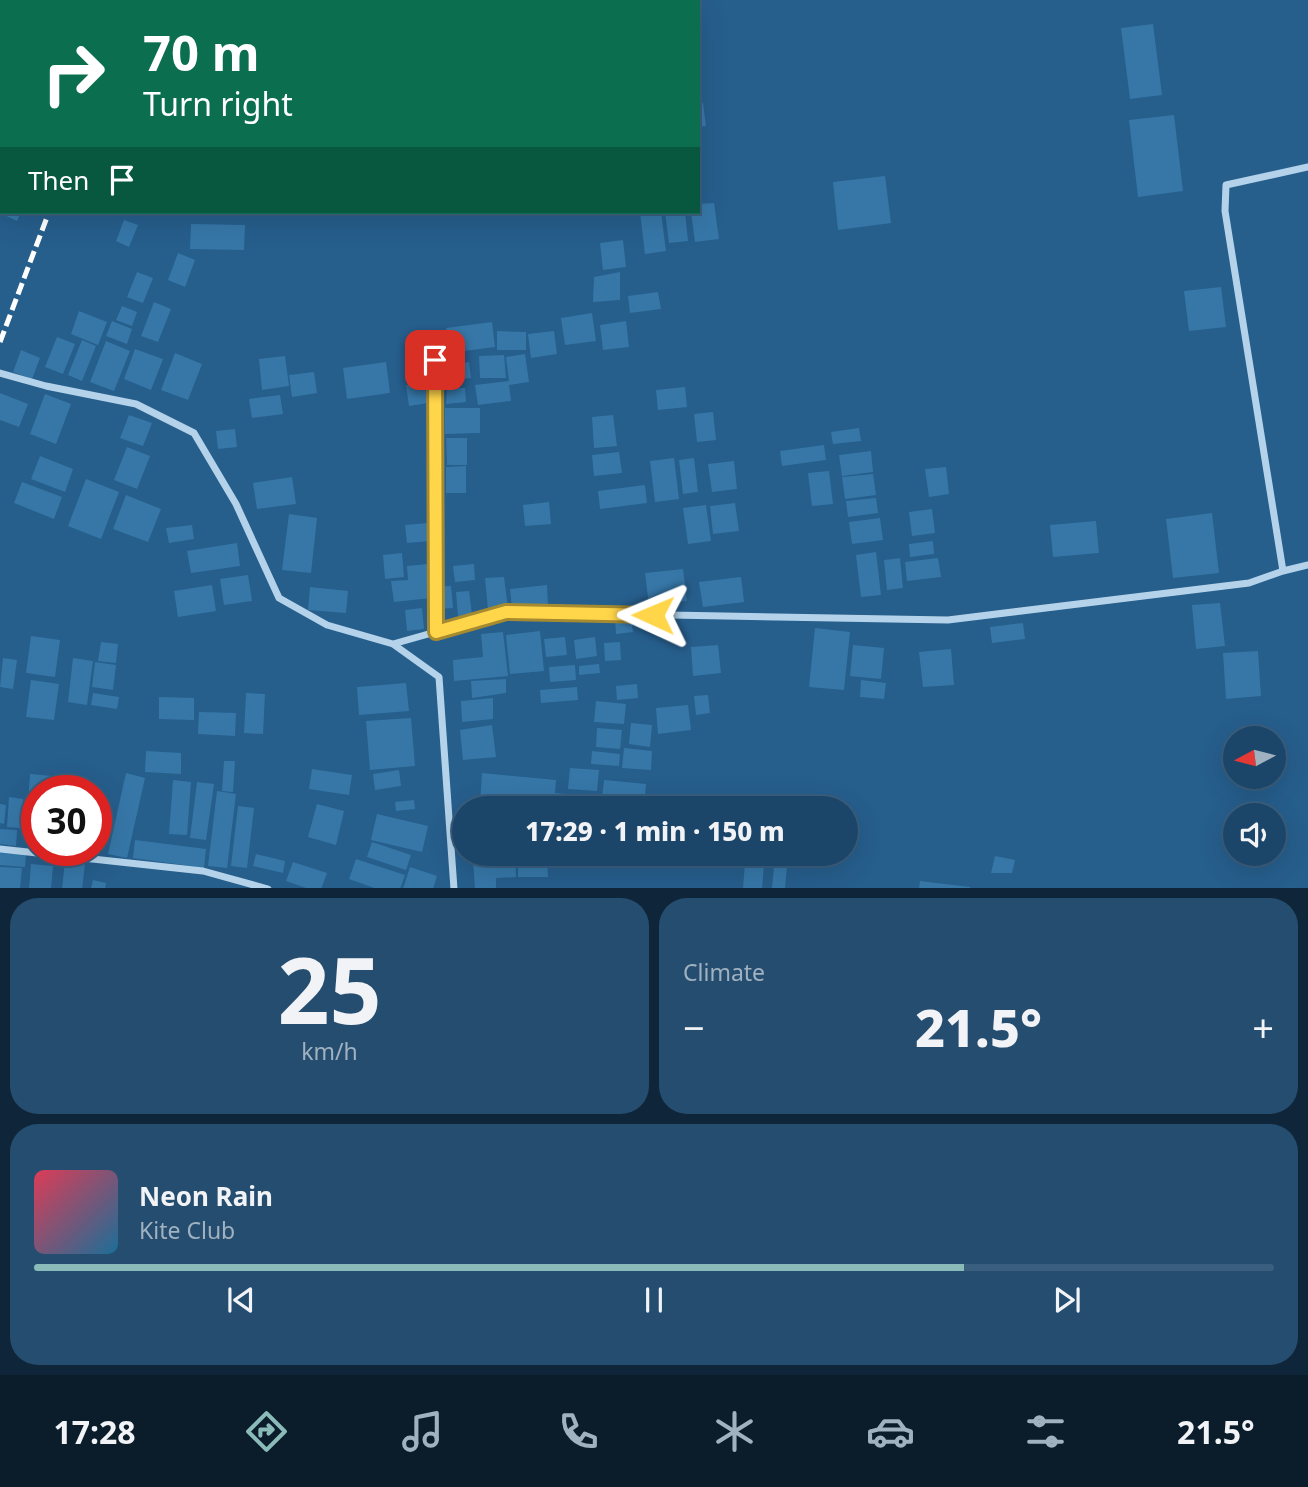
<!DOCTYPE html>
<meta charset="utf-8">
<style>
:root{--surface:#1c4669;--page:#254d6f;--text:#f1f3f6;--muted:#a0b1c0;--line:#3a5e7d;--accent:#8bbbb9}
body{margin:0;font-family:"Noto Sans",sans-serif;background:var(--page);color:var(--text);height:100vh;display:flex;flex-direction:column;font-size:26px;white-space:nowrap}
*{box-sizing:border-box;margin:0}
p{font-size:23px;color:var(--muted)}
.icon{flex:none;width:38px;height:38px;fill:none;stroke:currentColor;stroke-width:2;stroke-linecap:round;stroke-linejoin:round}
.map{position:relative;height:888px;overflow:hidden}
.drawer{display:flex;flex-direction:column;gap:10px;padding:10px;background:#0f263a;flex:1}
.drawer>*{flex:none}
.guide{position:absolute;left:0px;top:0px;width:700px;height:214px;box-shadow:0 7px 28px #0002,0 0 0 2px var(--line);background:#0b6e4f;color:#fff;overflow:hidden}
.needle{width:46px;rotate:263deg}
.controls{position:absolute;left:1223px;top:726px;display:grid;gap:14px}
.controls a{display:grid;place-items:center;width:63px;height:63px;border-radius:50%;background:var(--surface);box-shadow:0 7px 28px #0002,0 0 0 2px var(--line);font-size:35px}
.speed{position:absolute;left:21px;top:775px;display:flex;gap:14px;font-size:35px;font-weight:700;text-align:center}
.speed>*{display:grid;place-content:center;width:91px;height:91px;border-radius:50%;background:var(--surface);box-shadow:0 7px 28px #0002,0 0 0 2px var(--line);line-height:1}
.speed .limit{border:10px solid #d22;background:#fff;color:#111}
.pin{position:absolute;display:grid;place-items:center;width:60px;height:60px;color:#fff;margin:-30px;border-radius:14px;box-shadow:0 4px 10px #0006}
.me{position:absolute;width:77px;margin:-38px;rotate:271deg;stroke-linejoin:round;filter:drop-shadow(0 0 5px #0008)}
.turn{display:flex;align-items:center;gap:24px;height:147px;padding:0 28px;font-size:32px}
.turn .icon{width:91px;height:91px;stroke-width:2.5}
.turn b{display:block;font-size:49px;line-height:60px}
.then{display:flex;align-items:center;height:66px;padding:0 28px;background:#0003;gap:14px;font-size:26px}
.big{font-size:52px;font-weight:800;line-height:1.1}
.drawer .widget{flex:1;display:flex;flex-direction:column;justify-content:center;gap:10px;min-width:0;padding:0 24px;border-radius:28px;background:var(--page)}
.drawer .dial{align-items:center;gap:0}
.dial b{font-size:91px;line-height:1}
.song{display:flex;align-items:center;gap:21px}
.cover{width:84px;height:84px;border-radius:10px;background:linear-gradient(135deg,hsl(350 70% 55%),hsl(200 70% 35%))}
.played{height:7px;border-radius:4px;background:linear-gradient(90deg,var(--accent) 75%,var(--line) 75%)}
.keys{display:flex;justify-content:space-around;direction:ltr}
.heat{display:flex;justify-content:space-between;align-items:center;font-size:38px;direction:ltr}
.drawer .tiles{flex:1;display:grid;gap:10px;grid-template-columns:1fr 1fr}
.widget:last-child{grid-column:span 2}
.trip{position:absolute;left:452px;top:796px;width:406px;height:70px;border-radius:35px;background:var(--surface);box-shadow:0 7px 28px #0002,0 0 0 2px var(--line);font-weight:800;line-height:70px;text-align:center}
.tab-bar{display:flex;height:112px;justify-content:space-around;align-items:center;background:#0b1c2a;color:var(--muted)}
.tab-bar .icon{width:49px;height:49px}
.tab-bar .selected{color:var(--accent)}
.tab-bar b{font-size:32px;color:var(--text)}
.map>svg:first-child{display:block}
.building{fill:#3677a8}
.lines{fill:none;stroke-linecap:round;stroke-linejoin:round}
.minor{stroke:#b4d3ea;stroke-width:7}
.rail{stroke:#fff;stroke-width:5;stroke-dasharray:12 5;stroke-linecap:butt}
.route-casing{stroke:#a68a30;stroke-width:18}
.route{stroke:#ffd54a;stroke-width:12}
</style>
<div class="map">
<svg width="1308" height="889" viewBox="0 0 1308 889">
<rect width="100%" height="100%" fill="#265e8c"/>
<path class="building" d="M 1153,24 L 1162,95 L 1130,99 L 1121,28 Z
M 703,103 L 706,126 L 698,127 L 698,104 Z
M 1174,115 L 1183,191 L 1138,197 L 1129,120 Z
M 885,176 L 891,223 L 838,230 L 833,182 Z
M 714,203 L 719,239 L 695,242 L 691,212 L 698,212 L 698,204 Z
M 0,212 L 21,212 L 17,221 L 0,213 Z
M 640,212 L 661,212 L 666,251 L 645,254 Z
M 665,212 L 685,212 L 688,241 L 669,243 Z
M 124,220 L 138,225 L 129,247 L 116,241 Z
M 191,224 L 245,225 L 244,250 L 190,249 Z
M 623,240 L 626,267 L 603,270 L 600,243 Z
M 178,253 L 195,260 L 185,287 L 168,280 Z
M 137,272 L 153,278 L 143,303 L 127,297 Z
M 620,272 L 620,300 L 593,302 L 594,277 Z
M 1221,287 L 1226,327 L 1189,331 L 1184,291 Z
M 658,292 L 661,309 L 630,313 L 628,296 Z
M 154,302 L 171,309 L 158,342 L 141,336 Z
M 122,306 L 137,312 L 132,326 L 116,320 Z
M 79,311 L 107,322 L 98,345 L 71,334 Z
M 592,313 L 596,341 L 565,345 L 561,318 Z
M 112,321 L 132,329 L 127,344 L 106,336 Z
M 626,321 L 629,347 L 603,350 L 600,325 Z
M 492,322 L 495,347 L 449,353 L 446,328 Z
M 497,331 L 526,332 L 526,350 L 497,350 Z
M 554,331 L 557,354 L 531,358 L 528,334 Z
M 57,337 L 75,344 L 63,374 L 45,367 Z
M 82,340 L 96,346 L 82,381 L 68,375 Z
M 106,341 L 130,351 L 114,391 L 90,382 Z
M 135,349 L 163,359 L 151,390 L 124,379 Z
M 21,350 L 40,358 L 32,379 L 13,372 Z
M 175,353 L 202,364 L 188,400 L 161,390 Z
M 525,354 L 529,382 L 509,385 L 511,401 L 478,405 L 475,385 L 509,381 L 506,357 Z
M 504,355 L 506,378 L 480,378 L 479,356 Z
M 285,356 L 289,386 L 262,390 L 259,359 Z
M 386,362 L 390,393 L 347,399 L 343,368 Z
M 469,362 L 471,378 L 443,381 L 441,366 Z
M 314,372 L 317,393 L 292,397 L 289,375 Z
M 425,382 L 428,403 L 409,406 L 406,385 Z
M 685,387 L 687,407 L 658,410 L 656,390 Z
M 447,388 L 465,388 L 466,402 L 446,404 Z
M 0,393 L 28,404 L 19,427 L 0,420 Z
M 45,394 L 71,404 L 56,444 L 30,434 Z
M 280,395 L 283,414 L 252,418 L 249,399 Z
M 445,408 L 480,408 L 480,433 L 445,434 Z
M 713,412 L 716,440 L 697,442 L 694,414 Z
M 129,415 L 152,423 L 143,446 L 120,438 Z
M 613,415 L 617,446 L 594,448 L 592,417 Z
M 859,428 L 861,441 L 833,444 L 831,432 Z
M 235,429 L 237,447 L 218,449 L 216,431 Z
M 446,438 L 467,438 L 467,465 L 447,465 Z
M 824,445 L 826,460 L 782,466 L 780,451 Z
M 127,447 L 150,456 L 137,489 L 114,480 Z
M 871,451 L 873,472 L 842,476 L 839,455 Z
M 619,452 L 622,473 L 594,476 L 592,455 Z
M 40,456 L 73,469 L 65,492 L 31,479 Z
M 674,458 L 679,499 L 655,502 L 650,461 Z
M 694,458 L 698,492 L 683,494 L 679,460 Z
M 734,461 L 737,489 L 712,492 L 708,464 Z
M 466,466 L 466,493 L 446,493 L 446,467 Z
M 946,467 L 949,494 L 929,497 L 925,469 Z
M 829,471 L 833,504 L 812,506 L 808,473 Z
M 873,474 L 876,495 L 845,499 L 842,477 Z
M 292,477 L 296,504 L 257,509 L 253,483 Z
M 86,479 L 119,492 L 101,539 L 68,526 Z
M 22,482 L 62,497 L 54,519 L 14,503 Z
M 645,485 L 647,503 L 600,509 L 598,491 Z
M 126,495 L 161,509 L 148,542 L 113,529 Z
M 876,498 L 878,513 L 848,517 L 846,501 Z
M 549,502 L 551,524 L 525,526 L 523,505 Z
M 735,503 L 739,531 L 713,534 L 710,506 Z
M 706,505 L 711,541 L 688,544 L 683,508 Z
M 932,509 L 935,533 L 912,536 L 909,512 Z
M 1212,513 L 1219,573 L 1173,578 L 1166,519 Z
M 289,514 L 317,518 L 311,573 L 282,570 Z
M 880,518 L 883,540 L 852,544 L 849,522 Z
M 1096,521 L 1099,553 L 1053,557 L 1050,525 Z
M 429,523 L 431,541 L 407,543 L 405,525 Z
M 192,525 L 194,539 L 169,543 L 166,528 Z
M 933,541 L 934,554 L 910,557 L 909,544 Z
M 237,543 L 240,566 L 191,573 L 187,551 Z
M 876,552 L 881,595 L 861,597 L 856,555 Z
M 402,553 L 404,577 L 385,579 L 383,555 Z
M 900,558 L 903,588 L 887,590 L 884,560 Z
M 938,558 L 941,577 L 907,581 L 905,562 Z
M 428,564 L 431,598 L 394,602 L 391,581 L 408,580 L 407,566 Z
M 474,564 L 475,580 L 455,582 L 453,566 Z
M 683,569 L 687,601 L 649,605 L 645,573 Z
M 248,575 L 252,601 L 224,605 L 220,579 Z
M 504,577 L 508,608 L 488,610 L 485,578 Z
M 741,577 L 744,602 L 703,607 L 699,582 Z
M 212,585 L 216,611 L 178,617 L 174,591 Z
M 547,585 L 548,605 L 512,608 L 510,589 Z
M 451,586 L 453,608 L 437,609 L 435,587 Z
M 310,587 L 348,591 L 346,613 L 308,610 Z
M 469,591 L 472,615 L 458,616 L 456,592 Z
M 1220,603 L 1225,646 L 1196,649 L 1192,605 Z
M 422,608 L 424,629 L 407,631 L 405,610 Z
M 631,617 L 633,632 L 616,634 L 615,619 Z
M 1023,623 L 1025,639 L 992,643 L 990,627 Z
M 815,628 L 850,632 L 844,690 L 809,687 Z
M 540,631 L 544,671 L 510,674 L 506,635 Z
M 503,632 L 508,676 L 454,681 L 453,660 L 483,657 L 481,634 Z
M 31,636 L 60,640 L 55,677 L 26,673 Z
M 565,637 L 567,655 L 546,657 L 544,639 Z
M 595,637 L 597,656 L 576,659 L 574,640 Z
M 101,642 L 118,644 L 116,663 L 98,661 Z
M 620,642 L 621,660 L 605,661 L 604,643 Z
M 718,645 L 721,673 L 693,676 L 691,647 Z
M 853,645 L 884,648 L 881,679 L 850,676 Z
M 951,649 L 954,685 L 923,687 L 919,652 Z
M 1258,651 L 1261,696 L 1226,699 L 1223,653 Z
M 3,658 L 17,660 L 13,689 L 0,687 Z
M 73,658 L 93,661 L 87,705 L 68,702 Z
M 95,662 L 116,665 L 113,690 L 92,687 Z
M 599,664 L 600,673 L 579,675 L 579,666 Z
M 575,665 L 576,680 L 550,682 L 549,667 Z
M 506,679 L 506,693 L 472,698 L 471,681 Z
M 31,680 L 59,684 L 54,720 L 26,717 Z
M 861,680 L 886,683 L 884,699 L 860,697 Z
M 406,683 L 409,711 L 359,715 L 357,687 Z
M 637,684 L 638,698 L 617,700 L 616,686 Z
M 577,687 L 578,700 L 541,703 L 540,690 Z
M 93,693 L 119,697 L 117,709 L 91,705 Z
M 246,693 L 265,694 L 263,734 L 244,733 Z
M 708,695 L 710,713 L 696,715 L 694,696 Z
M 159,697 L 194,698 L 194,720 L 159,719 Z
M 493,698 L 493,719 L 462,722 L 461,701 Z
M 596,701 L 626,704 L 624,724 L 594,722 Z
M 688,705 L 691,730 L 658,734 L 656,708 Z
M 199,712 L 236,713 L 235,736 L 198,734 Z
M 411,718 L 415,766 L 370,770 L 366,721 Z
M 631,723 L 652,725 L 650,747 L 629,744 Z
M 492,725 L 496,757 L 463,760 L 460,730 Z
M 597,728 L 622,730 L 620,749 L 596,747 Z
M 624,748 L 652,751 L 651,770 L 622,768 Z
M 146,751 L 181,753 L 181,774 L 145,772 Z
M 592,751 L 620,754 L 619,766 L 591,764 Z
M 224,761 L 235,761 L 233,792 L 222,791 Z
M 570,768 L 599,770 L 597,791 L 568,789 Z
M 312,769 L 352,775 L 349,795 L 309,789 Z
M 399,770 L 401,786 L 375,790 L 373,774 Z
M 126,773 L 145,778 L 127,858 L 108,854 Z
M 482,773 L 556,780 L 555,793 L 587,796 L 586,808 L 546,808 L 480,803 Z
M 30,774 L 52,776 L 50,791 L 37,791 L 37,803 L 28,803 Z
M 173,780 L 191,782 L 187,835 L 169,834 Z
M 604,780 L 646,784 L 644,808 L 601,808 Z
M 197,782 L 214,784 L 206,840 L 190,838 Z
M 62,786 L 95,789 L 95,791 L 62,791 Z
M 217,791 L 236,794 L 227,868 L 208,866 Z
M 9,797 L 23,799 L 21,828 L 7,827 Z
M 414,800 L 415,809 L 396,811 L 395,802 Z
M 0,804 L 6,805 L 4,824 L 0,823 Z
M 317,804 L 344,811 L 336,845 L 308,837 Z
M 238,806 L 254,808 L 247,868 L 231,866 Z
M 25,807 L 37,807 L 37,837 L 23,836 Z
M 377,814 L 428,826 L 422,852 L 371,840 Z
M 0,829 L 17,830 L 16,846 L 0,844 Z
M 135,840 L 206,849 L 204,868 L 133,858 Z
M 372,842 L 411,855 L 406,870 L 367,857 Z
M 0,853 L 26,854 L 25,867 L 0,865 Z
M 256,854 L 285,861 L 283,873 L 253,866 Z
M 530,854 L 562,854 L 562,856 L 531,859 Z
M 587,854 L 628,854 L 627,863 L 586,859 Z
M 775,855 L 788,856 L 785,889 L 772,888 Z
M 515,856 L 516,877 L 496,878 L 496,889 L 475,889 L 473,858 Z
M 995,856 L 1015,860 L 1012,873 L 991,873 Z
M 356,859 L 405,875 L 400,889 L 377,889 L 349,879 Z
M 547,860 L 548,877 L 518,877 L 518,861 Z
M 65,861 L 85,864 L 82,889 L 62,889 Z
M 293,862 L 327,873 L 321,889 L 309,889 L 286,881 Z
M 745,863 L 764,864 L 762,889 L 743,889 Z
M 31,864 L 53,866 L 51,889 L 29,889 Z
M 0,867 L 22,868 L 20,889 L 0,889 Z
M 410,867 L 437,876 L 433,889 L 403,889 Z
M 93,880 L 106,883 L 105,889 L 91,889 Z
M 920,881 L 970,887 L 970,889 L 919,889 Z"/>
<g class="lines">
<path class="minor" d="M 435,360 L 436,632
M 0,373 L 46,386 L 136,404 L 194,433 L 236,504 L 279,598 L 327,625 L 393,644 L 439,677 L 454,889
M 1283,571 L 1225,211 L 1226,185 L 1308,167
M 393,644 L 506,612 L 948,620 L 1249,583 L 1283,571 L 1308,565
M 0,849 L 203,871 L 268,889"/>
<path class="rail" d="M 129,2 L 130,0
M 0,342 L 49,212"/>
</g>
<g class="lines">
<g class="route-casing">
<path id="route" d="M 435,360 L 436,632 L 506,612 L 653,615"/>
</g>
<use href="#route" class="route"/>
</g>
</svg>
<div class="controls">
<a><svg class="needle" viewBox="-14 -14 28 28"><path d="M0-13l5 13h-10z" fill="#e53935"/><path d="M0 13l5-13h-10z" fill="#a0b1c0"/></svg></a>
<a><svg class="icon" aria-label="sound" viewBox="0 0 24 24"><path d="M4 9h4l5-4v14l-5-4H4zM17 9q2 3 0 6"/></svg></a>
</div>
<div class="speed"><div class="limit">30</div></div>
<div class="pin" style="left:435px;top:360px;background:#d93025"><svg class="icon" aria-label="arrive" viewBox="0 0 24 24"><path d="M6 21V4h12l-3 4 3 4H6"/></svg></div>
<svg class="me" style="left:653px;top:615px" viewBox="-20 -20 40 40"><path d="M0-17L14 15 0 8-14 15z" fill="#ffd54a" stroke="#fff" stroke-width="4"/></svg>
<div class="trip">17:29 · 1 min · 150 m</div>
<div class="guide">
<div class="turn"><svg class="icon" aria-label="right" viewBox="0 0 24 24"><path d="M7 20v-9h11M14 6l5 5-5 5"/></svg><div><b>70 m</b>Turn right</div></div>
<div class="then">Then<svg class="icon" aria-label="arrive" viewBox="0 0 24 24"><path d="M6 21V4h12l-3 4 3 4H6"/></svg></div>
</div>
</div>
<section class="drawer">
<div class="tiles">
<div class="widget dial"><b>25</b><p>km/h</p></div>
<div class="widget"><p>Climate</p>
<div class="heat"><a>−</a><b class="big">21.5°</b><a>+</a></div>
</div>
<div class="widget">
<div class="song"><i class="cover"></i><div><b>Neon Rain</b><p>Kite Club</p></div></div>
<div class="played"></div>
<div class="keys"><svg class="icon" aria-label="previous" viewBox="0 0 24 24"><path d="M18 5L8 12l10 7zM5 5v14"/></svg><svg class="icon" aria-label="pause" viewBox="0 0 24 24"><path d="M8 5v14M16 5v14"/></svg><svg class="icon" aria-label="next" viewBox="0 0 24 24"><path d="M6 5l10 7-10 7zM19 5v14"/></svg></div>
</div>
</div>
</section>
<nav class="tab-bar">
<b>17:28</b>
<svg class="icon selected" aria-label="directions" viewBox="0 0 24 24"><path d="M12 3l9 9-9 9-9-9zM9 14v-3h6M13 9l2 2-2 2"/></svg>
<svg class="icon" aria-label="music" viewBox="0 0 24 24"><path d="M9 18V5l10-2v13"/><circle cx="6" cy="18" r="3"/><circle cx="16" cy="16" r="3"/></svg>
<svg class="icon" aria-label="phone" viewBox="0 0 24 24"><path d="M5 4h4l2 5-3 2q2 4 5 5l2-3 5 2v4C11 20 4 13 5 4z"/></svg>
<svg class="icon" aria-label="climate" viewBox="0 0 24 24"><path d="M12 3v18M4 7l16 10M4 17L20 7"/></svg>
<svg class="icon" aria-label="car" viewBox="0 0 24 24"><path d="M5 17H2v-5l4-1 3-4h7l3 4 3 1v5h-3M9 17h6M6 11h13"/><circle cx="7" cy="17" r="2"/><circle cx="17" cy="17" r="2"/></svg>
<svg class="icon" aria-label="filters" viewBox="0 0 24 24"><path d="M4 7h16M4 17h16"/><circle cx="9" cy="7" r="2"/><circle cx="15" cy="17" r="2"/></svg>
<b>21.5°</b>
</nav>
